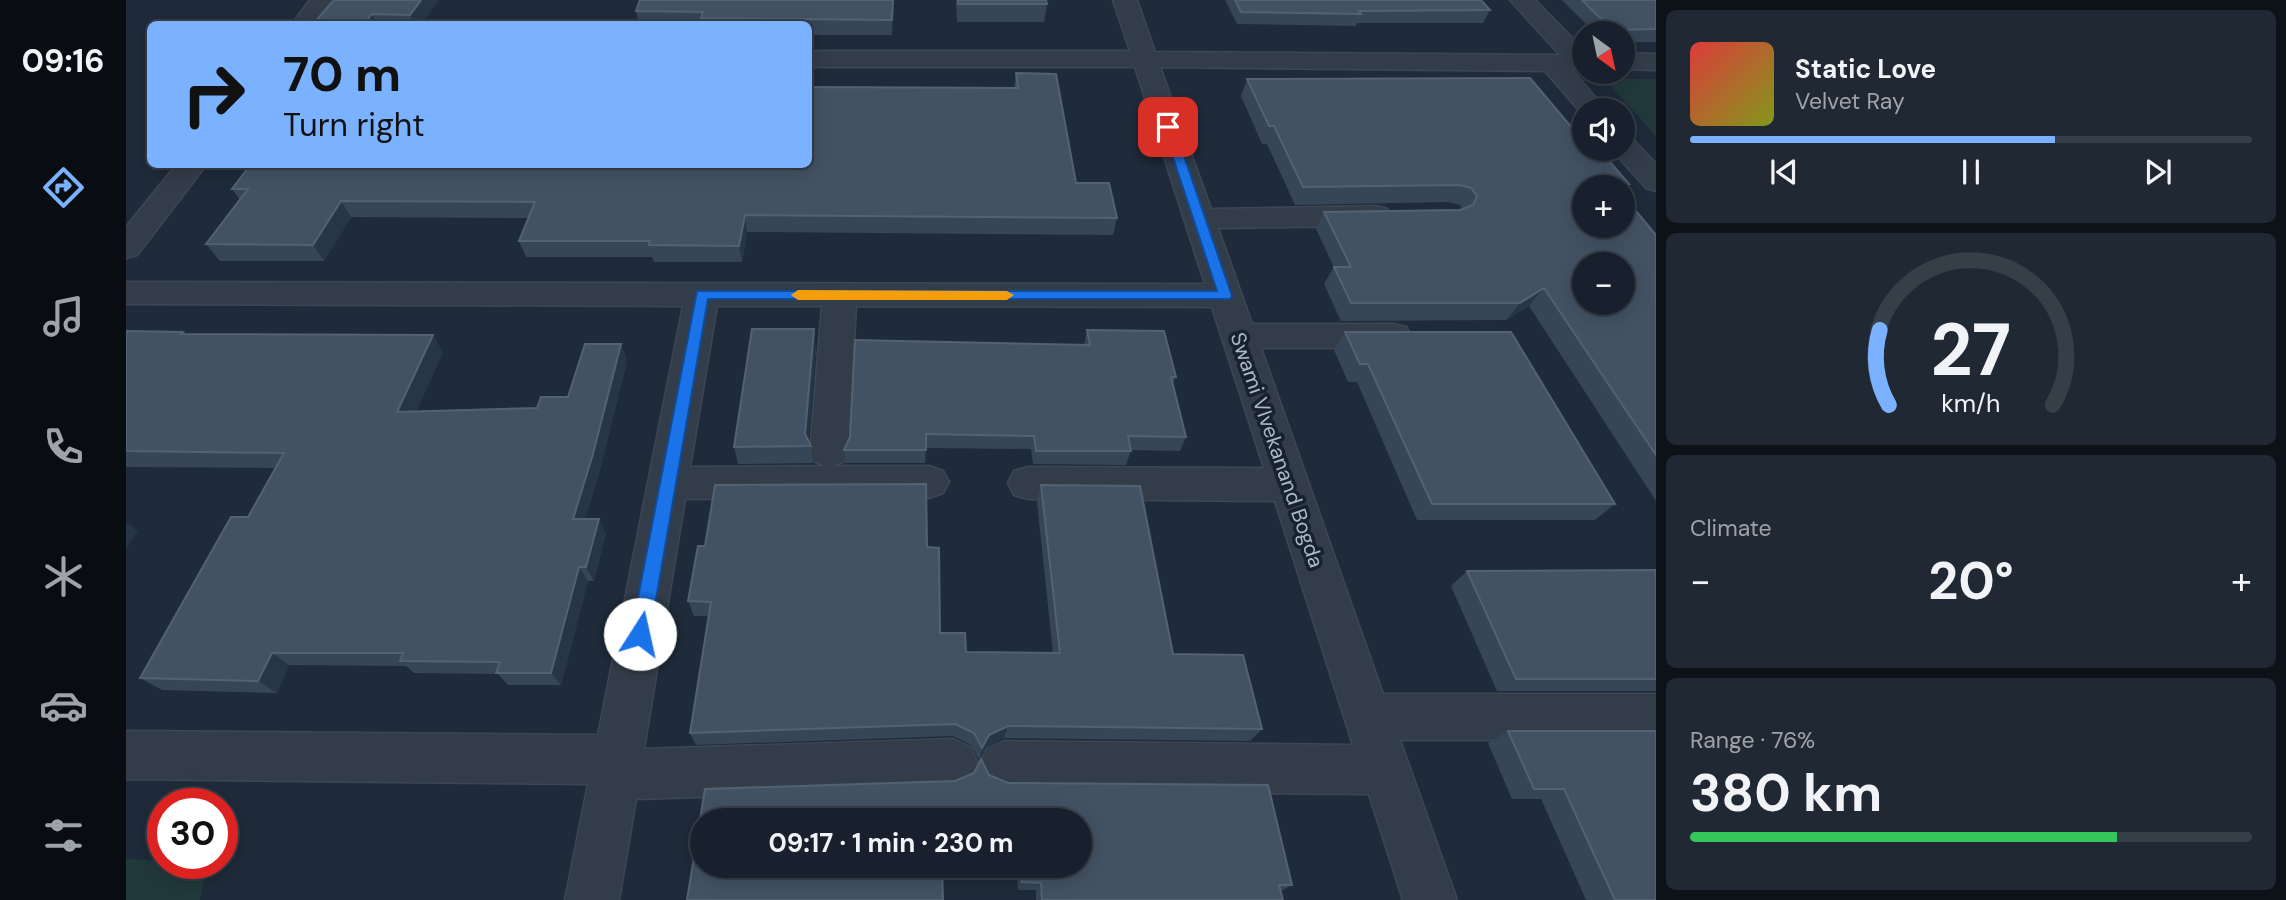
<!DOCTYPE html>
<meta charset="utf-8">
<style>
:root{--surface:#17202c;--page:#202834;--text:#f1f3f6;--muted:#9ea3a9;--line:#363e48;--accent:#7ab2ff}
body{margin:0;font-family:"DM Sans",sans-serif;background:var(--page);color:var(--text);height:100vh;display:flex;flex-direction:column;font-size:26px;white-space:nowrap}
*{box-sizing:border-box;margin:0}
p{font-size:23px;color:var(--muted)}
.icon{flex:none;width:38px;height:38px;fill:none;stroke:currentColor;stroke-width:2;stroke-linecap:round;stroke-linejoin:round}
.map{position:relative;flex:1;overflow:hidden}
.drawer{display:flex;flex-direction:column;gap:10px;padding:10px;background:#0d1218;width:630px}
.drawer>*{flex:none}
.banner{position:absolute;left:21px;top:21px;width:665px;height:147px;border-radius:10px;box-shadow:0 4px 18px #0003,0 0 0 2px var(--line);background:#7ab2ff;color:#111;overflow:hidden}
.needle{width:46px;rotate:147deg}
.tools{position:absolute;left:1446px;top:21px;display:grid;gap:14px}
.tools a{display:grid;place-items:center;width:63px;height:63px;border-radius:50%;background:var(--surface);box-shadow:0 4px 18px #0003,0 0 0 2px var(--line);font-size:35px}
.speed{position:absolute;left:21px;top:788px;display:flex;gap:14px;font-size:35px;font-weight:700;text-align:center}
.speed>*{display:grid;place-content:center;width:91px;height:91px;border-radius:50%;background:var(--surface);box-shadow:0 4px 18px #0003,0 0 0 2px var(--line);line-height:1}
.speed .limit{border:10px solid #d22;background:#fff;color:#111}
.pin{position:absolute;display:grid;place-items:center;width:60px;height:60px;color:#fff;margin:-30px;border-radius:14px;box-shadow:0 4px 10px #0006}
.me{position:absolute;width:77px;margin:-38px;rotate:10deg;stroke-linejoin:round;filter:drop-shadow(0 0 5px #0008)}
.turn{display:flex;align-items:center;gap:24px;height:147px;padding:0 21px;font-size:32px}
.turn .icon{width:91px;height:91px;stroke-width:2.5}
.turn b{display:block;font-size:49px;line-height:60px}
.big{font-size:52px;font-weight:700;line-height:1.1}
.drawer .card{flex:1;display:flex;flex-direction:column;justify-content:center;gap:10px;min-width:0;padding:0 24px;border-radius:10px;background:var(--page)}
.drawer .dial{align-items:center;gap:0}
.dial svg{height:182px;overflow:visible;fill:none;stroke:var(--line);stroke-width:7;stroke-linecap:round;text-anchor:middle}
.dial text{fill:var(--text);stroke:none}
.song{display:flex;align-items:center;gap:21px}
.cover{width:84px;height:84px;border-radius:10px;background:linear-gradient(135deg,hsl(0 70% 55%),hsl(70 70% 35%))}
.played{height:7px;border-radius:4px;background:linear-gradient(90deg,var(--accent) 65%,var(--line) 65%)}
.keys{display:flex;justify-content:space-around;direction:ltr}
.heat{display:flex;justify-content:space-between;align-items:center;font-size:38px;direction:ltr}
.charge{height:10px;border-radius:5px;background:linear-gradient(90deg,#34c759 76%,var(--line) 0)}
.trip{position:absolute;left:564px;top:808px;width:402px;height:70px;border-radius:35px;background:var(--surface);box-shadow:0 4px 18px #0003,0 0 0 2px var(--line);font-weight:700;line-height:70px;text-align:center}
main{display:flex;flex:1;min-height:0}
.menu{display:flex;flex-direction:column;width:126px;justify-content:space-around;align-items:center;background:#090d12;color:var(--muted)}
.menu .icon{width:49px;height:49px}
.menu .selected{color:var(--accent)}
.menu b{font-size:32px;color:var(--text)}
.map>svg:first-child{display:block}
.green{fill:#21393b}
.lines{fill:none;stroke-linecap:round;stroke-linejoin:round}
.minor-casing{stroke:#3c4654;stroke-width:3}
.minor{fill:#333d4a;fill-rule:evenodd}
.wall{fill:#364656}
.shaded-wall{fill:#273646}
.building{fill:#435263;stroke:#536272;stroke-width:2;fill-rule:evenodd}
.route{fill:#1a73e8;stroke:#114b97;stroke-width:2}
.slow{fill:#f59e0b}
.labels{text-anchor:middle;dominant-baseline:central;stroke-width:7;stroke-linejoin:round;paint-order:stroke}
.street-label{font-size:21px;fill:#adb8c7;stroke:#18222f}
</style>
<main>
<nav class="menu">
<b>09:16</b>
<svg class="icon selected" aria-label="directions" viewBox="0 0 24 24"><path d="M12 3l9 9-9 9-9-9zM9 14v-3h6M13 9l2 2-2 2"/></svg>
<svg class="icon" aria-label="music" viewBox="0 0 24 24"><path d="M9 18V5l10-2v13"/><circle cx="6" cy="18" r="3"/><circle cx="16" cy="16" r="3"/></svg>
<svg class="icon" aria-label="phone" viewBox="0 0 24 24"><path d="M5 4h4l2 5-3 2q2 4 5 5l2-3 5 2v4C11 20 4 13 5 4z"/></svg>
<svg class="icon" aria-label="climate" viewBox="0 0 24 24"><path d="M12 3v18M4 7l16 10M4 17L20 7"/></svg>
<svg class="icon" aria-label="car" viewBox="0 0 24 24"><path d="M5 17H2v-5l4-1 3-4h7l3 4 3 1v5h-3M9 17h6M6 11h13"/><circle cx="7" cy="17" r="2"/><circle cx="17" cy="17" r="2"/></svg>
<svg class="icon" aria-label="filters" viewBox="0 0 24 24"><path d="M4 7h16M4 17h16"/><circle cx="9" cy="7" r="2"/><circle cx="15" cy="17" r="2"/></svg>
</nav>
<div class="map">
<svg width="1530" height="900" viewBox="0 0 1530 900">
<rect width="100%" height="100%" fill="#1f2b3a"/>
<path class="green" d="M 1478,79 L 1530,79 L 1530,136 Z
M 0,859 L 82,863 L 74,900 L 0,900 Z"/>
<g class="lines">
<g class="minor-casing">
<path id="minor" d="M 184,0 L 208,0 L 190,24 L 166,24 Z
M 987,0 L 1011,0 L 1029,52 L 1434,55 L 1384,0 L 1409,0 L 1458,50 L 1458,69 L 1445,69 L 1480,110 L 1458,110 L 1458,116 L 1419,71 L 1034,67 L 1085,209 L 1250,206 L 1261,209 L 1265,216 L 1261,223 L 1250,226 L 1092,228 L 1126,324 L 1268,324 L 1280,327 L 1285,336 L 1280,345 L 1268,348 L 1135,348 L 1257,694 L 1530,694 L 1530,740 L 1274,740 L 1331,900 L 1277,900 L 1243,794 L 878,791 L 861,783 L 853,766 L 861,749 L 878,741 L 1227,745 L 1149,501 L 902,499 L 888,495 L 882,483 L 888,471 L 902,467 L 1138,468 L 1086,307 L 730,306 L 722,451 L 717,462 L 704,466 L 803,466 L 817,471 L 823,482 L 817,493 L 803,498 L 559,499 L 518,749 L 827,739 L 844,747 L 852,764 L 844,781 L 827,789 L 510,799 L 493,900 L 439,900 L 462,784 L 0,779 L 0,731 L 472,735 L 557,306 L 0,304 L 0,282 L 1079,284 L 1009,67 L 682,67 L 682,51 L 1004,51 ZM 591,306 L 696,306 L 684,451 L 689,462 L 702,466 L 564,467 Z
M 1496,53 L 1530,54 L 1530,70 L 1496,69 Z
M 1496,136 L 1506,138 L 1530,164 L 1530,191 L 1520,188 L 1485,149 L 1496,149 Z
M 51,164 L 81,164 L 11,255 L 0,258 L 0,227 Z"/>
</g>
<use href="#minor" class="minor"/>
</g>
<path class="wall" d="M 313,0 L 296,24 L 187,24 Z
M 767,0 L 766,35 L 682,35 L 682,24 L 513,24 L 510,11 Z
M 830,0 L 920,0 L 921,4 L 918,22 L 831,22 Z
M 1099,0 L 1355,0 L 1364,10 L 1357,23 L 1231,23 L 1230,26 L 1111,24 Z
M 1436,0 L 1530,0 L 1530,42 L 1496,42 L 1496,33 L 1469,33 Z
M 890,73 L 950,183 L 991,218 L 987,235 L 621,232 L 616,262 L 528,262 L 526,257 L 400,257 L 393,241 L 402,218 L 225,217 L 198,261 L 94,261 L 80,244 L 114,200 L 106,189 L 888,88 Z
M 1121,79 L 1458,142 L 1503,184 L 1496,192 L 1496,187 L 1458,187 L 1530,235 L 1530,501 L 1403,306 L 1380,320 L 1215,321 L 1198,284 L 1208,267 L 1190,229 L 1198,212 L 1336,209 L 1334,205 L 1322,202 L 1169,205 L 1141,144 L 1136,144 L 1115,96 Z
M 961,330 L 1050,377 L 1047,384 L 1060,437 L 1054,451 L 1005,450 L 1000,465 L 907,464 L 905,449 L 800,448 L 799,463 L 719,463 L 718,450 L 958,345 Z
M 0,331 L 317,352 L 290,412 L 411,408 L 442,397 L 495,344 L 501,361 L 474,470 L 459,519 L 480,533 L 468,581 L 462,581 L 435,685 L 382,685 L 372,674 L 288,673 L 280,666 L 163,665 L 151,693 L 36,690 L 14,678 L 122,517 L 149,468 L 0,467 Z
M 1219,332 L 1489,504 L 1469,520 L 1291,520 L 1231,382 L 1222,382 L 1208,350 Z
M 690,348 L 682,440 L 685,446 L 687,463 L 612,464 L 608,447 Z
M 915,485 L 1047,654 L 1136,729 L 1124,741 L 878,738 L 860,747 L 853,760 L 845,745 L 827,736 L 570,745 L 564,733 L 582,616 L 568,616 L 562,601 L 801,547 L 814,633 L 840,652 L 927,653 L 911,502 Z
M 1530,570 L 1530,691 L 1371,691 L 1325,586 L 1341,571 Z
M 1382,731 L 1530,731 L 1530,900 L 1460,900 L 1415,799 L 1386,799 L 1362,743 Z
M 863,775 L 882,783 L 1166,885 L 1155,891 L 1157,900 L 910,900 L 910,890 L 892,890 L 891,876 L 816,875 L 561,900 L 829,781 Z"/>
<path class="shaded-wall" d="M 295,0 L 313,0 L 296,24 L 289,24 L 284,15 Z
M 246,14 L 251,24 L 238,24 Z
M 215,201 L 225,217 L 198,261 L 187,245 Z
M 619,215 L 621,232 L 616,262 L 613,246 Z
M 1418,288 L 1403,306 L 1380,320 L 1394,303 Z
M 688,329 L 690,348 L 682,446 L 679,434 Z
M 307,335 L 317,352 L 283,428 L 271,412 Z
M 495,344 L 501,361 L 474,470 L 455,533 L 447,519 Z
M 473,519 L 480,533 L 468,581 L 460,567 Z
M 0,522 L 12,531 L 0,549 Z
M 453,567 L 462,581 L 435,685 L 425,673 Z
M 146,653 L 163,665 L 151,693 L 132,681 Z
M 882,726 L 878,738 L 860,747 L 853,760 L 856,748 L 863,735 Z"/>
<path class="building" d="M 208,0 L 295,0 L 284,15 L 246,14 L 238,24 L 187,24 Z
M 514,0 L 767,0 L 766,20 L 575,18 L 577,12 L 510,11 Z
M 832,0 L 920,0 L 921,4 L 832,4 Z
M 1109,0 L 1355,0 L 1364,10 L 1233,11 L 1235,14 L 1115,12 Z
M 1456,0 L 1530,0 L 1530,29 L 1486,30 Z
M 890,73 L 930,74 L 950,183 L 983,183 L 991,218 L 619,215 L 613,246 L 523,245 L 524,241 L 393,241 L 409,202 L 215,201 L 187,245 L 80,244 L 122,189 L 106,189 L 125,164 L 682,164 L 682,87 L 892,88 Z
M 1404,78 L 1458,142 L 1458,149 L 1473,149 L 1503,184 L 1488,184 L 1490,187 L 1458,187 L 1458,226 L 1496,226 L 1496,194 L 1530,235 L 1530,455 L 1418,288 L 1394,303 L 1225,303 L 1208,267 L 1225,267 L 1198,212 L 1334,210 L 1347,205 L 1351,196 L 1345,188 L 1333,185 L 1177,187 L 1148,126 L 1143,126 L 1121,79 ZM 1458,264 L 1496,264 L 1496,303 L 1458,303 Z
M 626,329 L 688,329 L 679,434 L 685,446 L 608,447 Z
M 961,330 L 1038,331 L 1050,377 L 1045,377 L 1060,437 L 1002,436 L 1005,451 L 910,451 L 908,436 L 800,434 L 800,450 L 718,450 L 724,437 L 729,340 L 964,345 Z
M 0,331 L 57,332 L 55,334 L 307,335 L 271,412 L 411,408 L 415,397 L 442,397 L 459,344 L 495,344 L 467,454 L 447,519 L 473,519 L 460,567 L 453,567 L 425,673 L 370,673 L 374,662 L 274,661 L 277,653 L 146,653 L 132,681 L 14,678 L 105,517 L 122,517 L 158,453 L 0,451 Z
M 1219,332 L 1385,332 L 1489,504 L 1306,504 L 1242,364 L 1234,364 Z
M 800,484 L 801,547 L 813,548 L 814,633 L 839,633 L 840,652 L 934,653 L 915,485 L 1014,486 L 1047,654 L 1117,655 L 1136,729 L 882,726 L 863,735 L 856,748 L 848,733 L 829,724 L 564,733 L 585,602 L 562,601 L 572,546 L 579,546 L 589,485 Z
M 1530,570 L 1530,679 L 1390,679 L 1341,571 Z
M 1382,731 L 1530,731 L 1530,900 L 1489,900 L 1438,789 L 1408,789 Z
M 855,759 L 863,775 L 882,783 L 1142,785 L 1166,885 L 1153,885 L 1157,900 L 916,900 L 915,883 L 896,882 L 895,868 L 816,867 L 817,900 L 561,900 L 579,789 L 829,781 L 848,773 ZM 576,821 L 954,821 L 954,866 L 576,866 Z"/>
<path class="route" d="M 1042,124 L 1048,127 L 1106,296 L 1104,299 L 582,299 L 524,634 L 521,640 L 514,643 L 508,640 L 505,634 L 571,291 L 1091,291 L 1037,127 Z"/>
<path class="slow" d="M 672,290 L 881,291 L 888,295 L 881,300 L 672,300 L 665,295 Z"/>
<g class="labels">
<g class="street-label">
<text transform="translate(1151 450) rotate(71)">Swami VIvekanand Bogda</text>
</g>
</g>
</svg>
<div class="tools">
<a><svg class="needle" viewBox="-14 -14 28 28"><path d="M0-13l5 13h-10z" fill="#e53935"/><path d="M0 13l5-13h-10z" fill="#9ea3a9"/></svg></a>
<a><svg class="icon" aria-label="sound" viewBox="0 0 24 24"><path d="M4 9h4l5-4v14l-5-4H4zM17 9q2 3 0 6"/></svg></a>
<a>+</a>
<a>−</a>
</div>
<div class="speed"><div class="limit">30</div></div>
<div class="pin" style="left:1042px;top:127px;background:#d93025"><svg class="icon" aria-label="arrive" viewBox="0 0 24 24"><path d="M6 21V4h12l-3 4 3 4H6"/></svg></div>
<svg class="me" style="left:514px;top:634px" viewBox="-20 -20 40 40"><circle r="19" fill="#fff"/><path d="M0-13L10 11 0 6-10 11z" fill="#1a73e8"/></svg>
<div class="trip">09:17 · 1 min · 230 m</div>
<div class="banner">
<div class="turn"><svg class="icon" aria-label="right" viewBox="0 0 24 24"><path d="M7 20v-9h11M14 6l5 5-5 5"/></svg><div><b>70 m</b>Turn right</div></div>
</div>
</div>
<section class="drawer">
<div class="card">
<div class="song"><i class="cover"></i><div><b>Static Love</b><p>Velvet Ray</p></div></div>
<div class="played"></div>
<div class="keys"><svg class="icon" aria-label="previous" viewBox="0 0 24 24"><path d="M18 5L8 12l10 7zM5 5v14"/></svg><svg class="icon" aria-label="pause" viewBox="0 0 24 24"><path d="M8 5v14M16 5v14"/></svg><svg class="icon" aria-label="next" viewBox="0 0 24 24"><path d="M6 5l10 7-10 7zM19 5v14"/></svg></div>
</div>
<div class="card dial"><svg viewBox="0 0 100 80">
<path d="M14 69A42 42 0 1 1 86 69"/>
<path d="M14 69A42 42 0 0 1 10 36" stroke="#7ab2ff"/>
<text x="50" y="56" font-size="32" font-weight="700">27</text>
<text x="50" y="72" font-size="11">km/h</text>
</svg></div>
<div class="card"><p>Climate</p>
<div class="heat"><a>−</a><b class="big">20°</b><a>+</a></div>
</div>
<div class="card"><p>Range · 76%</p><b class="big">380 km</b><div class="charge"></div></div>
</section>
</main>
